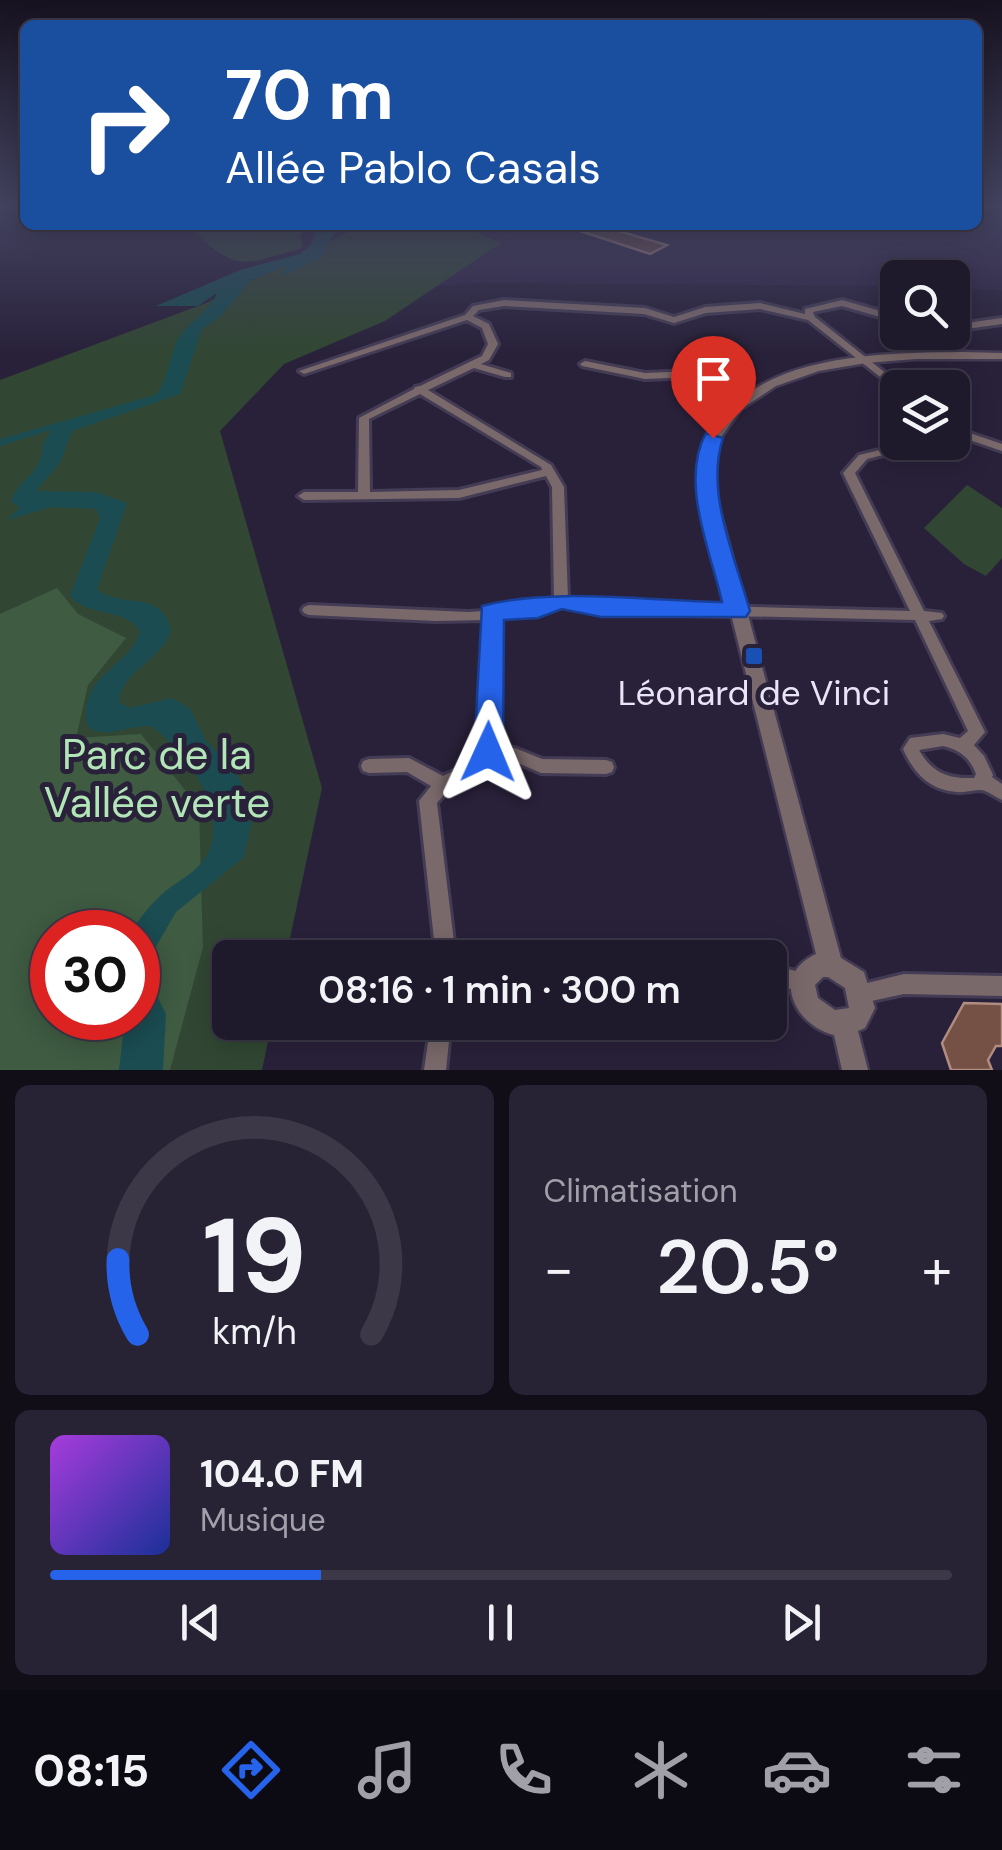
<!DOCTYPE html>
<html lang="fr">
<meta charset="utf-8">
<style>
:root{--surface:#1f192c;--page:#272234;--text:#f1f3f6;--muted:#a1a0a9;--line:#3c3848;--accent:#2563eb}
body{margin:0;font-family:"DM Sans",sans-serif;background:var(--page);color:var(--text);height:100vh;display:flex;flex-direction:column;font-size:38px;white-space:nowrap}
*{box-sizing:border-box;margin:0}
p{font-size:32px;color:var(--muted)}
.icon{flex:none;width:55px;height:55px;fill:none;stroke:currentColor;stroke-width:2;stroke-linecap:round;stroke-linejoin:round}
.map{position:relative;height:1070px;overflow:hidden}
.sheet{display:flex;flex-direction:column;gap:15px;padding:15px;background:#110e18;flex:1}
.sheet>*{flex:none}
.top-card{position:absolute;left:20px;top:20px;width:962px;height:210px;border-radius:15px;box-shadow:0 5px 25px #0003,0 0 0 2px var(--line);background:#1a4fa0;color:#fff;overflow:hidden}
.buttons{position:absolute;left:880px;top:260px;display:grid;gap:20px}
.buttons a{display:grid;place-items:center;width:90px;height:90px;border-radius:15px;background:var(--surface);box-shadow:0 5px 25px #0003,0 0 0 2px var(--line);font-size:50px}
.speed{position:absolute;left:30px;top:910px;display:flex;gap:20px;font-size:50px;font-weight:700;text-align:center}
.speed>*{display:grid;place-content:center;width:130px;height:130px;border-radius:50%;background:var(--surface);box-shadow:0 5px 25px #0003,0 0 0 2px var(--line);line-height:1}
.speed .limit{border:15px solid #d22;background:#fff;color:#111}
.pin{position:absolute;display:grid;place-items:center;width:85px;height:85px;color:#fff;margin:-102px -42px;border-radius:50% 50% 50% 0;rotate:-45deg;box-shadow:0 0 10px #0007}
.pin .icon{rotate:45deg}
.me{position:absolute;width:110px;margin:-55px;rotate:1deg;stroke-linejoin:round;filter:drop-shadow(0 0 8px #0008)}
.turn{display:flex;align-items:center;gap:35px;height:210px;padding:0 40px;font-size:45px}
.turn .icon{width:130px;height:130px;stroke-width:2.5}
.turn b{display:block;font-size:70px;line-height:85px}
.big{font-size:75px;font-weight:600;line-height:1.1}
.sheet .card{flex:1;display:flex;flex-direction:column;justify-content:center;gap:15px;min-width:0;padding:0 35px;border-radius:15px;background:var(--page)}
.sheet .dial{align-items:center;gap:0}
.dial svg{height:260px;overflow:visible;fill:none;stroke:var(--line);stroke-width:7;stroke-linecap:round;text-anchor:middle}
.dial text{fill:var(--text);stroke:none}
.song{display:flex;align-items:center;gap:30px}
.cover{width:120px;height:120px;border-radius:15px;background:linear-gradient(135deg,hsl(280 70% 55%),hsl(230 70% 35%))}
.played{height:10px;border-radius:5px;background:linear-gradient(90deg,var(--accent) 30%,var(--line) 30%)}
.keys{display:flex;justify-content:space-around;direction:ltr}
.heat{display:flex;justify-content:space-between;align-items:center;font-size:55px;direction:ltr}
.sheet .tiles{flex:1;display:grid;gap:15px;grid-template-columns:1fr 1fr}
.card:last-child{grid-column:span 2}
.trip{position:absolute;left:212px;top:940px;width:575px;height:100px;border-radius:15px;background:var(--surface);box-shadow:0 5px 25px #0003,0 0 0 2px var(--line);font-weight:600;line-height:100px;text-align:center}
.dock{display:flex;height:160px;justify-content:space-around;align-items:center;background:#0c0a12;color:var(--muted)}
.dock .icon{width:70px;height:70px}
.dock .selected{color:var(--accent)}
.dock b{font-size:45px;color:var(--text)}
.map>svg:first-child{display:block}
.built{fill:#302646}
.green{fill:#314733;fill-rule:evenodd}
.forest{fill:#3f5b42;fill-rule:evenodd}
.water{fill:#1a4c51}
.building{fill:#755045;stroke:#b18c80;stroke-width:2.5}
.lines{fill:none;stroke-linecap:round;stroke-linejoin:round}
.minor-casing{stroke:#443c54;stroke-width:6}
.tertiary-casing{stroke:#443c54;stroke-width:5}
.minor{fill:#7a696b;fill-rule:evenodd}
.tertiary{fill:#7a696b;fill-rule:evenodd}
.route{fill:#2563eb;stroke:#184099;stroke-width:2.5}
.transit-dot{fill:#1a4fb4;stroke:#29213a;stroke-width:4}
.labels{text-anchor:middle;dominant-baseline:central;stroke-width:10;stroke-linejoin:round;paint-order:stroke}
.poi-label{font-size:35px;fill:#e9e4f6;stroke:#29213a}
.near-park-label{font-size:42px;fill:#b2e5b7;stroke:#29213a}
</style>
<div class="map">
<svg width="1002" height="1070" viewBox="0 0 1002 1070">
<rect width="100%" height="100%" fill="#29213a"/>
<path class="built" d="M 978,204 L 1002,204 L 1002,290 L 953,288 L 952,278 L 898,278 L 897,286 L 474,283 L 421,288 L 405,225 L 978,225 Z"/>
<path class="green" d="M 188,225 L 308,225 L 300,236 L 303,248 C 241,265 236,274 188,225 Z
M 362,225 L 461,225 L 501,243 L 385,321 L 284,364 L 220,431 L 322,788 L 286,957 L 230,958 L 230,1022 L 272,1023 L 262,1070 L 0,1070 L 0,380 L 206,303 ZM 52,932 L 138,932 L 138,1018 L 52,1018 Z
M 967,485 L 1002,508 L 1002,558 L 986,576 L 964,564 L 924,528 Z"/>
<path class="forest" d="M 57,588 L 78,614 L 126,638 L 88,685 L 76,738 L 141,734 L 199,808 L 203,947 L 170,1070 L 0,1070 L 0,614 ZM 52,932 L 138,932 L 138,1018 L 52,1018 Z"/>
<path class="water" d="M 317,225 L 340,225 L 320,258 L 286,274 L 280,274 L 289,265 L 251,280 L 221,316 L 202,329 L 180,394 L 72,431 L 60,463 L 36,491 L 96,492 L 127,503 L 97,589 C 121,610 163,588 171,631 C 162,660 120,672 119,702 L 129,708 L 172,698 L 190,709 L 206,741 L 233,767 L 242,784 L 252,820 L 244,857 L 176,912 L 151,955 L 150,982 L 166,1014 L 163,1070 L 119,1070 L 125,1018 L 138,1018 L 138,932 L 130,932 C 139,920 149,906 160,896 C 173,883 192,876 203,861 C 235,817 188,755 153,727 C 131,722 105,742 87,726 C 79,673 127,670 140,632 C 126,607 89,618 70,596 L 100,518 L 96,509 L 51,507 L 7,520 L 20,507 L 11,502 C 14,485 34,477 40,460 C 46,442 38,450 51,430 L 0,446 L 0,439 L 155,395 C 167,384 169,359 176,343 C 185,322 208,315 217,293 L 198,306 L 156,306 L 240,270 L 300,254 L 311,245 Z"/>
<path class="building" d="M 562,225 L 598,225 L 667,245 L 650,254 Z
M 964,1003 L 1002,1004 L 1002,1046 L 996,1046 L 988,1060 L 992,1070 L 951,1070 L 942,1043 Z"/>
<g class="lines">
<g class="minor-casing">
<path id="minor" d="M 504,300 L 645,308 L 674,317 L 705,307 L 760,303 L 805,314 L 805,309 L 842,300 L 898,316 L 898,322 L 842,306 L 813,312 L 815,317 L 902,386 L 903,388 L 898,388 L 898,391 L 808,320 L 760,309 L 706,313 L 674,323 L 644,314 L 504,306 L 479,310 L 473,316 L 489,324 L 498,344 L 489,360 L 481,364 L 511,373 L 511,377 L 505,377 L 474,368 L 428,390 L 551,465 L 564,487 L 568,598 L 601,603 L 910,611 L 843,473 L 859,455 L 914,442 L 936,442 L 867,459 L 855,473 L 924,611 L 942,613 L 944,616 L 942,619 L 929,621 L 985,732 L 974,745 L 984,756 L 993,775 L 992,777 L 1002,784 L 1002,800 C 995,797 988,791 981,790 C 973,790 965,793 957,792 C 929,790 914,773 903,749 L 910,738 L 943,734 L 960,738 L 968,731 L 915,620 L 601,613 L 561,606 L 531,614 L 498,619 L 497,747 L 515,748 L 542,759 L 606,760 L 612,762 L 614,767 L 612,772 L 606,774 L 541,773 L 513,761 L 493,760 L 482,773 L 449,789 L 437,803 L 456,958 L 436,958 L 419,801 L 431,786 L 407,772 L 369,773 L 363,771 L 361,766 L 363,761 L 369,759 L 409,758 L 443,776 L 470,763 L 481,751 L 484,620 L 436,621 L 309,615 L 304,613 L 302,610 L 304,607 L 309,605 L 468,612 L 485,611 L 491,607 C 510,613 535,604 554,598 L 552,487 L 546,476 L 459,498 L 304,500 L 298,496 L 304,492 L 358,492 L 359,418 L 414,389 L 415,387 L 420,386 L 482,356 L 488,344 L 482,328 L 467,320 L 307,373 L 304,374 L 299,371 L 465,315 L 473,306 ZM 420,394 L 541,467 L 542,470 L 459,490 L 370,492 L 369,419 ZM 943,746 C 960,750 970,758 976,774 L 974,778 C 948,779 932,773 919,750 Z
M 952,309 L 966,313 L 967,315 L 963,318 L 952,314 Z
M 1002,318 L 1002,324 L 952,331 L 952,325 Z
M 585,361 L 645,373 L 692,371 L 746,385 L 747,387 L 742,390 L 692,377 L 645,379 L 582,366 L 580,364 Z
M 952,427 L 1002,444 L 1002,451 L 952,434 Z
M 770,965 L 809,974 L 812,981 L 809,988 L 802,991 L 770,985 Z
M 904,974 L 1002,976 L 1002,996 L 904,994 L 862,1003 L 855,1000 L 852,993 L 855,986 Z
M 431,1022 L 451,1022 L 446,1070 L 424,1070 Z"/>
</g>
<g class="tertiary-casing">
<path id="tertiary" d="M 962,352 L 1002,353 L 1002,359 L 916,359 L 866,363 L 819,371 L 776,386 L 741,409 L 719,440 L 713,486 L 841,958 L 864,972 L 875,1008 L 865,1028 L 858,1031 L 868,1070 L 842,1070 L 834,1035 C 794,1025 770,975 816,954 L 699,486 C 701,472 701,453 706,440 C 709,434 716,427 720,421 C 768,353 886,353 962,352 ZM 823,977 L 828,977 L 845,988 L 849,1008 L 835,1010 L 818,998 L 815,985 Z"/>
</g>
<use href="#minor" class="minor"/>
<use href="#tertiary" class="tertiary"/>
</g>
<linearGradient id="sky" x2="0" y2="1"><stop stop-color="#171220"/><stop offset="0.58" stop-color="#434360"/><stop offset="1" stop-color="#434360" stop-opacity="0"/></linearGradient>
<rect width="1002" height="354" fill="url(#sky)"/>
<path class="route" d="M 706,433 L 723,438 C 705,492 735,557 750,611 L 746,617 L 601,617 L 562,609 L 538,618 L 504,620 L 503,752 L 499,761 L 478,761 L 474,752 L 482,606 C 551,587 648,601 722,602 C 711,552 679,482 706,433 Z"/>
<rect class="transit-dot" x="744" y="646" width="20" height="20" rx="5"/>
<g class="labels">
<g class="poi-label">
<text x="754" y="693">Léonard de Vinci</text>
</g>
<g class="near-park-label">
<text x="157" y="754">Parc de la<tspan x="157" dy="48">Vallée verte</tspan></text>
</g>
</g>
</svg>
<div class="buttons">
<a><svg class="icon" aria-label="search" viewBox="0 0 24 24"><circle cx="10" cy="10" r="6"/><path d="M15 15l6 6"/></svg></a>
<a><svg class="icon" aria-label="layers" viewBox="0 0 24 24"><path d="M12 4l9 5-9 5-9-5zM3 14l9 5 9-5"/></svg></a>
</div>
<div class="speed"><div class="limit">30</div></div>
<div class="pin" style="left:713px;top:438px;background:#d93025"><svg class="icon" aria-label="arrive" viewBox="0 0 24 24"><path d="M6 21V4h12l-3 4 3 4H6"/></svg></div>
<svg class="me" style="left:488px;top:752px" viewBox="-20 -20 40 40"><path d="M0-17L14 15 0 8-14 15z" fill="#2563eb" stroke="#fff" stroke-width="4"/></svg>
<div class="trip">08:16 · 1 min · 300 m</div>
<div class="top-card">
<div class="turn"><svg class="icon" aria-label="right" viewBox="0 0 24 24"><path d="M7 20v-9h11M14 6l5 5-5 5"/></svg><div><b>70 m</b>Allée Pablo Casals</div></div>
</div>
</div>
<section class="sheet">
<div class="tiles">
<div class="card dial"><svg viewBox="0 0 100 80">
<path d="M14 69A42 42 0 1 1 86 69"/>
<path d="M14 69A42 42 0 0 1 8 46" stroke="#2563eb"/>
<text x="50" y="56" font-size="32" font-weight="700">19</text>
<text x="50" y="72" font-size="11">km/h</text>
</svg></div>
<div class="card"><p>Climatisation</p>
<div class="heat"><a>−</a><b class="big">20.5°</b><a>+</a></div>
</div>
<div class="card">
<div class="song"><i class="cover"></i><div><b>104.0 FM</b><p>Musique</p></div></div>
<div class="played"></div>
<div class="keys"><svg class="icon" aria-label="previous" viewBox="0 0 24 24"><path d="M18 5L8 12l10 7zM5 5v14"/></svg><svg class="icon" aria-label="pause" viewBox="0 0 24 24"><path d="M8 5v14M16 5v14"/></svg><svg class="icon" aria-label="next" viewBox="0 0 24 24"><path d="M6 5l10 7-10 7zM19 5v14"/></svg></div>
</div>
</div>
</section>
<nav class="dock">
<b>08:15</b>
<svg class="icon selected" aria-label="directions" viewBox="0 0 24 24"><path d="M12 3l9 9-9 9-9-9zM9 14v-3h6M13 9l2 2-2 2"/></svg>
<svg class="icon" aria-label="music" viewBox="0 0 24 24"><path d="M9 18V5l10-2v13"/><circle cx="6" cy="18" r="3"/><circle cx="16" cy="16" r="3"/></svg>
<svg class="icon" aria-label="phone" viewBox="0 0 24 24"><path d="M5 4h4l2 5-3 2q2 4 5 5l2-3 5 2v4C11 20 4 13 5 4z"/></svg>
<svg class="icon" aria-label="climate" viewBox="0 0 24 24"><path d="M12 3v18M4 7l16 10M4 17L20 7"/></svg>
<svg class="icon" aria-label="car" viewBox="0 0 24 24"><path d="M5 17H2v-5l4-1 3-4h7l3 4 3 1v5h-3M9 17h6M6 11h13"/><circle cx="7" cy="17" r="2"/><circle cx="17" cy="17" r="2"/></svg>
<svg class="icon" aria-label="filters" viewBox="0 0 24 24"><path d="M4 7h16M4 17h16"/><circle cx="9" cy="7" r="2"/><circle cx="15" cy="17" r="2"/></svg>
</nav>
